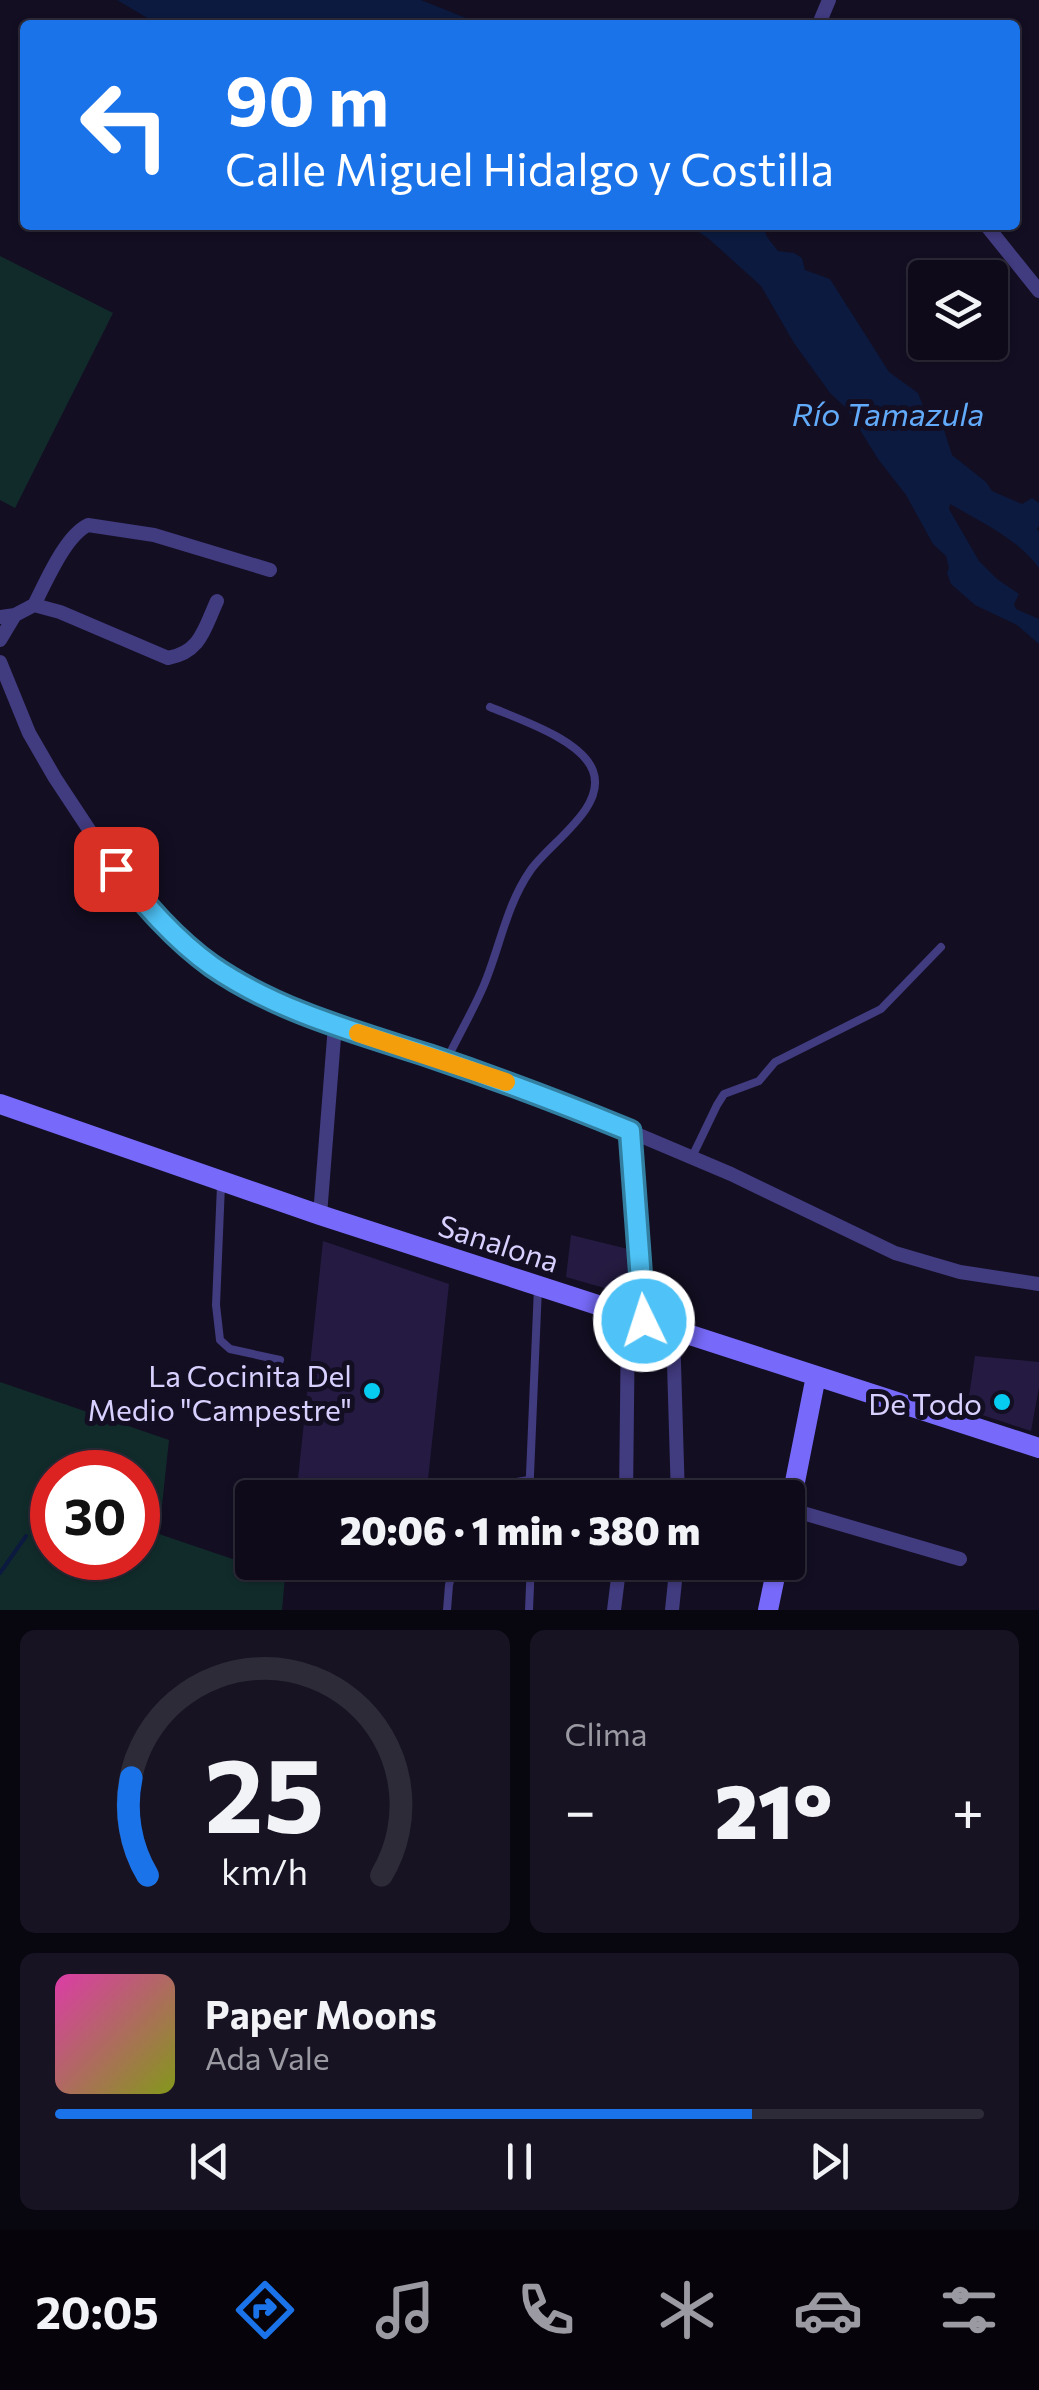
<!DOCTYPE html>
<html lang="es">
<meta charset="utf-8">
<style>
:root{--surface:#0e0a1a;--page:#171323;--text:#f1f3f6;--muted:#9b9aa2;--line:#2e2b39;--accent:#1a73e8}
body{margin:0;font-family:Commissioner,sans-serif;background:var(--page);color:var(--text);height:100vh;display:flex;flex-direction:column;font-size:38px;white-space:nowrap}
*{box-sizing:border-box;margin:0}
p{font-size:32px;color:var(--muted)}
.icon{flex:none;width:55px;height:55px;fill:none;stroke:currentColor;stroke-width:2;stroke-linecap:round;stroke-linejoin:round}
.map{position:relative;height:1610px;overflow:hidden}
.side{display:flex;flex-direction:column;gap:20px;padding:20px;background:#08060e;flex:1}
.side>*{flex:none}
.hud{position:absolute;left:20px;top:20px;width:1000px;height:210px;border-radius:10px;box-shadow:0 2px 8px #0004,0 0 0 2px var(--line);background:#1a73e8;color:#fff;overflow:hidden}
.fabs{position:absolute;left:908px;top:260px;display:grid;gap:20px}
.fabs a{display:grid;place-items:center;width:100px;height:100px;border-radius:10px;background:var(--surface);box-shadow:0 2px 8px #0004,0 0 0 2px var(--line);font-size:50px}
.speed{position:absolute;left:30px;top:1450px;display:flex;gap:20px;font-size:50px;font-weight:700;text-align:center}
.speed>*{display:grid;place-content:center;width:130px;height:130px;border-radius:50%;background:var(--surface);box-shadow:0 2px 8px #0004,0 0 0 2px var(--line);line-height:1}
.speed .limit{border:15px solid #d22;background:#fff;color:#111}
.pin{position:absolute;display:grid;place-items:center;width:85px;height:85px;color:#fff;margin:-42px;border-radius:20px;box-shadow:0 5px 15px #0006}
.me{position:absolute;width:110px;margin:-55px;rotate:356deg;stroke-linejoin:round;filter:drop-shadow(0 0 8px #0008)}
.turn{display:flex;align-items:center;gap:35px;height:210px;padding:0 40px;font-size:45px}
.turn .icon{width:130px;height:130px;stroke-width:2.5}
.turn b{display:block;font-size:70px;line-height:85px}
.big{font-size:75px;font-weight:800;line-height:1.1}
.side .tile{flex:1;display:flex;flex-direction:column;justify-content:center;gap:15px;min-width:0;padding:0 35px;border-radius:15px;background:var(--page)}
.side .dial{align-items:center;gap:0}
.dial svg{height:260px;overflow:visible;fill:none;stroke:var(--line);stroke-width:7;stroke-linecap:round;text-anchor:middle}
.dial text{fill:var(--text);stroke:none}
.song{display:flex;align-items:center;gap:30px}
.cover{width:120px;height:120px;border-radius:15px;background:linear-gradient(135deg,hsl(320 70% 55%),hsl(70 70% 35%))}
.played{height:10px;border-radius:5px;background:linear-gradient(90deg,var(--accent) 75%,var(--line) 75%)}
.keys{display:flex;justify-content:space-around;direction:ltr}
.heat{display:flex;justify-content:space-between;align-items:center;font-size:55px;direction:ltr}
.side .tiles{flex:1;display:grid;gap:20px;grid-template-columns:1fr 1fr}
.tile:last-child{grid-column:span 2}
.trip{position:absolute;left:235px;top:1480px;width:570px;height:100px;border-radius:10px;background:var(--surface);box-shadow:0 2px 8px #0004,0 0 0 2px var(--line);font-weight:800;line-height:100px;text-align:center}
.menu{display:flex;height:160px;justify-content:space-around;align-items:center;background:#06040a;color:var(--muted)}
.menu .icon{width:70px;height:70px}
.menu .current{color:var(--accent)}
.menu b{font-size:45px;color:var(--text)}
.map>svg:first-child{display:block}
.green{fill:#112b2b;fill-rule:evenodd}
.water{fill:#0b1a3e}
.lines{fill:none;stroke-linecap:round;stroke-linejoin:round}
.stream{stroke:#0b1a3e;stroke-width:4}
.building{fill:#251b42}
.lane{stroke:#413b7f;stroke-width:8}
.street{stroke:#413b7f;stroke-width:14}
.secondary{stroke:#776afa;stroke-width:20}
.route-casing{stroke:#337fa1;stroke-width:25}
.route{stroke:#4fc3f7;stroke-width:18}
.slow{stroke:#f59e0b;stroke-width:18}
.poi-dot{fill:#07ccf2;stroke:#130e22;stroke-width:4}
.labels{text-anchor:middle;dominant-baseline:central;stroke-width:10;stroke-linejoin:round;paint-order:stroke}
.street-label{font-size:30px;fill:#d8d0fe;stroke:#130e22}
.poi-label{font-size:30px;fill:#d8d0fe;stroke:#130e22;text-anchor:end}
.water-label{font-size:32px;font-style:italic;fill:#62aafa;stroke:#130e22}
</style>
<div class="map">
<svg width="1039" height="1610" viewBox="0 0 1039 1610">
<rect width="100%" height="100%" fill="#130e22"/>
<path class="green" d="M 0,256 L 113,313 L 15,508 L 0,500 Z
M 0,1382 L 169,1440 L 159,1534 L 285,1577 L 282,1610 L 0,1610 ZM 52,1472 L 138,1472 L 138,1558 L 52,1558 Z"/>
<path class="water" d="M 117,0 L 421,0 L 466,18 L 463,25 L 159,25 Z
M 689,225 L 763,225 L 767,237 L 778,251 L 794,253 L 802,258 L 805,270 L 830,279 L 889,372 L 918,393 L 931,426 L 944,430 L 952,455 L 986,482 L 992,491 L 1022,504 L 1032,498 L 1039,503 L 1039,526 L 1037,529 L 1039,532 L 1039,568 C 1018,539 981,522 950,504 L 949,509 L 979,561 L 997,579 L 1019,594 L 1014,604 L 1016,609 L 1039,619 L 1039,644 L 1017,625 L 975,605 L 951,584 L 947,573 L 949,568 L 946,556 L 933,544 L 906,495 L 878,459 L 847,409 L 830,393 L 794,343 L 761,286 L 709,239 Z"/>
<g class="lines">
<path class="stream" d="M 0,1573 L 26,1536"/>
</g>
<path class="building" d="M 571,1235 L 628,1249 L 632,1296 L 566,1277 Z
M 323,1241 L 449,1284 L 426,1498 L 296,1498 Z
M 975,1356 L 1039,1362 L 1039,1387 L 1031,1431 L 967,1410 Z"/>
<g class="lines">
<path class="lane" d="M 446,1061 C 458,1036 473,1011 484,985 C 500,947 506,906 530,871 C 548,844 607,808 593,771 C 582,740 519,719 490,707
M 692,1157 L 717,1105 L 724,1094 L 759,1081 L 775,1062 L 881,1009 L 941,947
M 221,1185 L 216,1305 L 220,1340 L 230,1349 L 280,1360
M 473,1498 L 490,1486 L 529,1480
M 529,1498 L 538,1287
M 447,1610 L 449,1585 L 455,1562
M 529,1610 L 531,1562"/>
<path class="street" d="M 821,25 L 821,19 L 829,0
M 986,225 L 1039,291
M 34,605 C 46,582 65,536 88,525 L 154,535 L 270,570
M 0,617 L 15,615 L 34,605 L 60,612 L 168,658 C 201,652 204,629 217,601
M 0,640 L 15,615
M 0,662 L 29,733 L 55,778 L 115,869 L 161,923 L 211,965 L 247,988 L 335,1025 L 446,1061 L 582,1111 L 731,1174 L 895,1253 L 960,1272 L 1039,1284
M 630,1131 L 644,1321
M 320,1215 L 335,1025
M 673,1330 L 678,1498
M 626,1498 L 628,1316
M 789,1509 L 960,1559
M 614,1610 L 620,1562
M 672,1610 L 677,1562"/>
<path class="secondary" d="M 0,1104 L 320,1215 L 1039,1448
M 788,1517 L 816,1376
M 768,1610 L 778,1562"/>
</g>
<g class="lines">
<g class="route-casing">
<path id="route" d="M 116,869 C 145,904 174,939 212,966 C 277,1011 356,1032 430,1056 C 498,1079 564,1104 630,1131 L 644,1321"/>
</g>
<use href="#route" class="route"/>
<path class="slow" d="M 358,1033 L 506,1082"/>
</g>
<g class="poi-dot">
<circle cx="372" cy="1391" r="10"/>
<circle cx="1002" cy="1402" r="10"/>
</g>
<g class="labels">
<g class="street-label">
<text transform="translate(499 1242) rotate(18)">Sanalona</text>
</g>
<g class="poi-label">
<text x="352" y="1374">La Cocinita Del<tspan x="352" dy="34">Medio "Campestre"</tspan></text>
<text x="982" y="1402">De Todo</text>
</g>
<g class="water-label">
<text x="888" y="413">Río Tamazula</text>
</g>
</g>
</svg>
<div class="fabs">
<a><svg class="icon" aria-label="layers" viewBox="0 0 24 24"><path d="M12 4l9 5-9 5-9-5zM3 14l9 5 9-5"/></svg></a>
</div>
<div class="speed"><div class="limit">30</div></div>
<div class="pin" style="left:116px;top:869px;background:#d93025"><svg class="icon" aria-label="arrive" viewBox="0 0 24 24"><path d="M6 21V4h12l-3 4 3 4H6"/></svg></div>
<svg class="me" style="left:644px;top:1321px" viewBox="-20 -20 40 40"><circle r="17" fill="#4fc3f7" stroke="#fff" stroke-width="3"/><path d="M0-11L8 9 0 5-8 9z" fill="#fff"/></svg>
<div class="trip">20:06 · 1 min · 380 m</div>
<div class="hud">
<div class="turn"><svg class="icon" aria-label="left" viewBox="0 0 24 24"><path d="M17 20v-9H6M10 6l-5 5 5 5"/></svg><div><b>90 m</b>Calle Miguel Hidalgo y Costilla</div></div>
</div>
</div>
<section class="side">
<div class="tiles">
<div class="tile dial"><svg viewBox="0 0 100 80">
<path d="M14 69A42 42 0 1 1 86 69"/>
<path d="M14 69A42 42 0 0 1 9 39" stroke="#1a73e8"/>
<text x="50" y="56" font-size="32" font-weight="700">25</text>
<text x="50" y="72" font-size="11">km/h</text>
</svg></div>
<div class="tile"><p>Clima</p>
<div class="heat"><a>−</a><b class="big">21°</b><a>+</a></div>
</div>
<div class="tile">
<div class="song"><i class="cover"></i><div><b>Paper Moons</b><p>Ada Vale</p></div></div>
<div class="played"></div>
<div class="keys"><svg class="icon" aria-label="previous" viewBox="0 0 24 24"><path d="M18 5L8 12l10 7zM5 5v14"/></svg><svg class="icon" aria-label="pause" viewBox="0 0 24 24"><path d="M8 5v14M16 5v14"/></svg><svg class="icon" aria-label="next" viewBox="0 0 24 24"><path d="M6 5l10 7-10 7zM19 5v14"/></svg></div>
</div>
</div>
</section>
<nav class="menu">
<b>20:05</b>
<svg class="icon current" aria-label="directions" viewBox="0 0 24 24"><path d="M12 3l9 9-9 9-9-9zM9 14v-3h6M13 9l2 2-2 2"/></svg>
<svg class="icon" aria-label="music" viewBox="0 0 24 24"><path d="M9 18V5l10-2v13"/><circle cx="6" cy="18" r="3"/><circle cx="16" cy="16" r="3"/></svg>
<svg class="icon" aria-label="phone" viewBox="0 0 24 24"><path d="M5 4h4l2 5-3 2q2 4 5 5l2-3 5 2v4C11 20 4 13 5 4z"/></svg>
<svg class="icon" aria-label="climate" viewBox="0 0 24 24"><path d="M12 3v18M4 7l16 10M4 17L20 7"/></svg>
<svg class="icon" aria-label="car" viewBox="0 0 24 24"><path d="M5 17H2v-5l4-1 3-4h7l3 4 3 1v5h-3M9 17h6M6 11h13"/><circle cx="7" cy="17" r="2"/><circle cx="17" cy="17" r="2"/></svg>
<svg class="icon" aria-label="filters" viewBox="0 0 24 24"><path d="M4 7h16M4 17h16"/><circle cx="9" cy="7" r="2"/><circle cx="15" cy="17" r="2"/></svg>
</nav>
